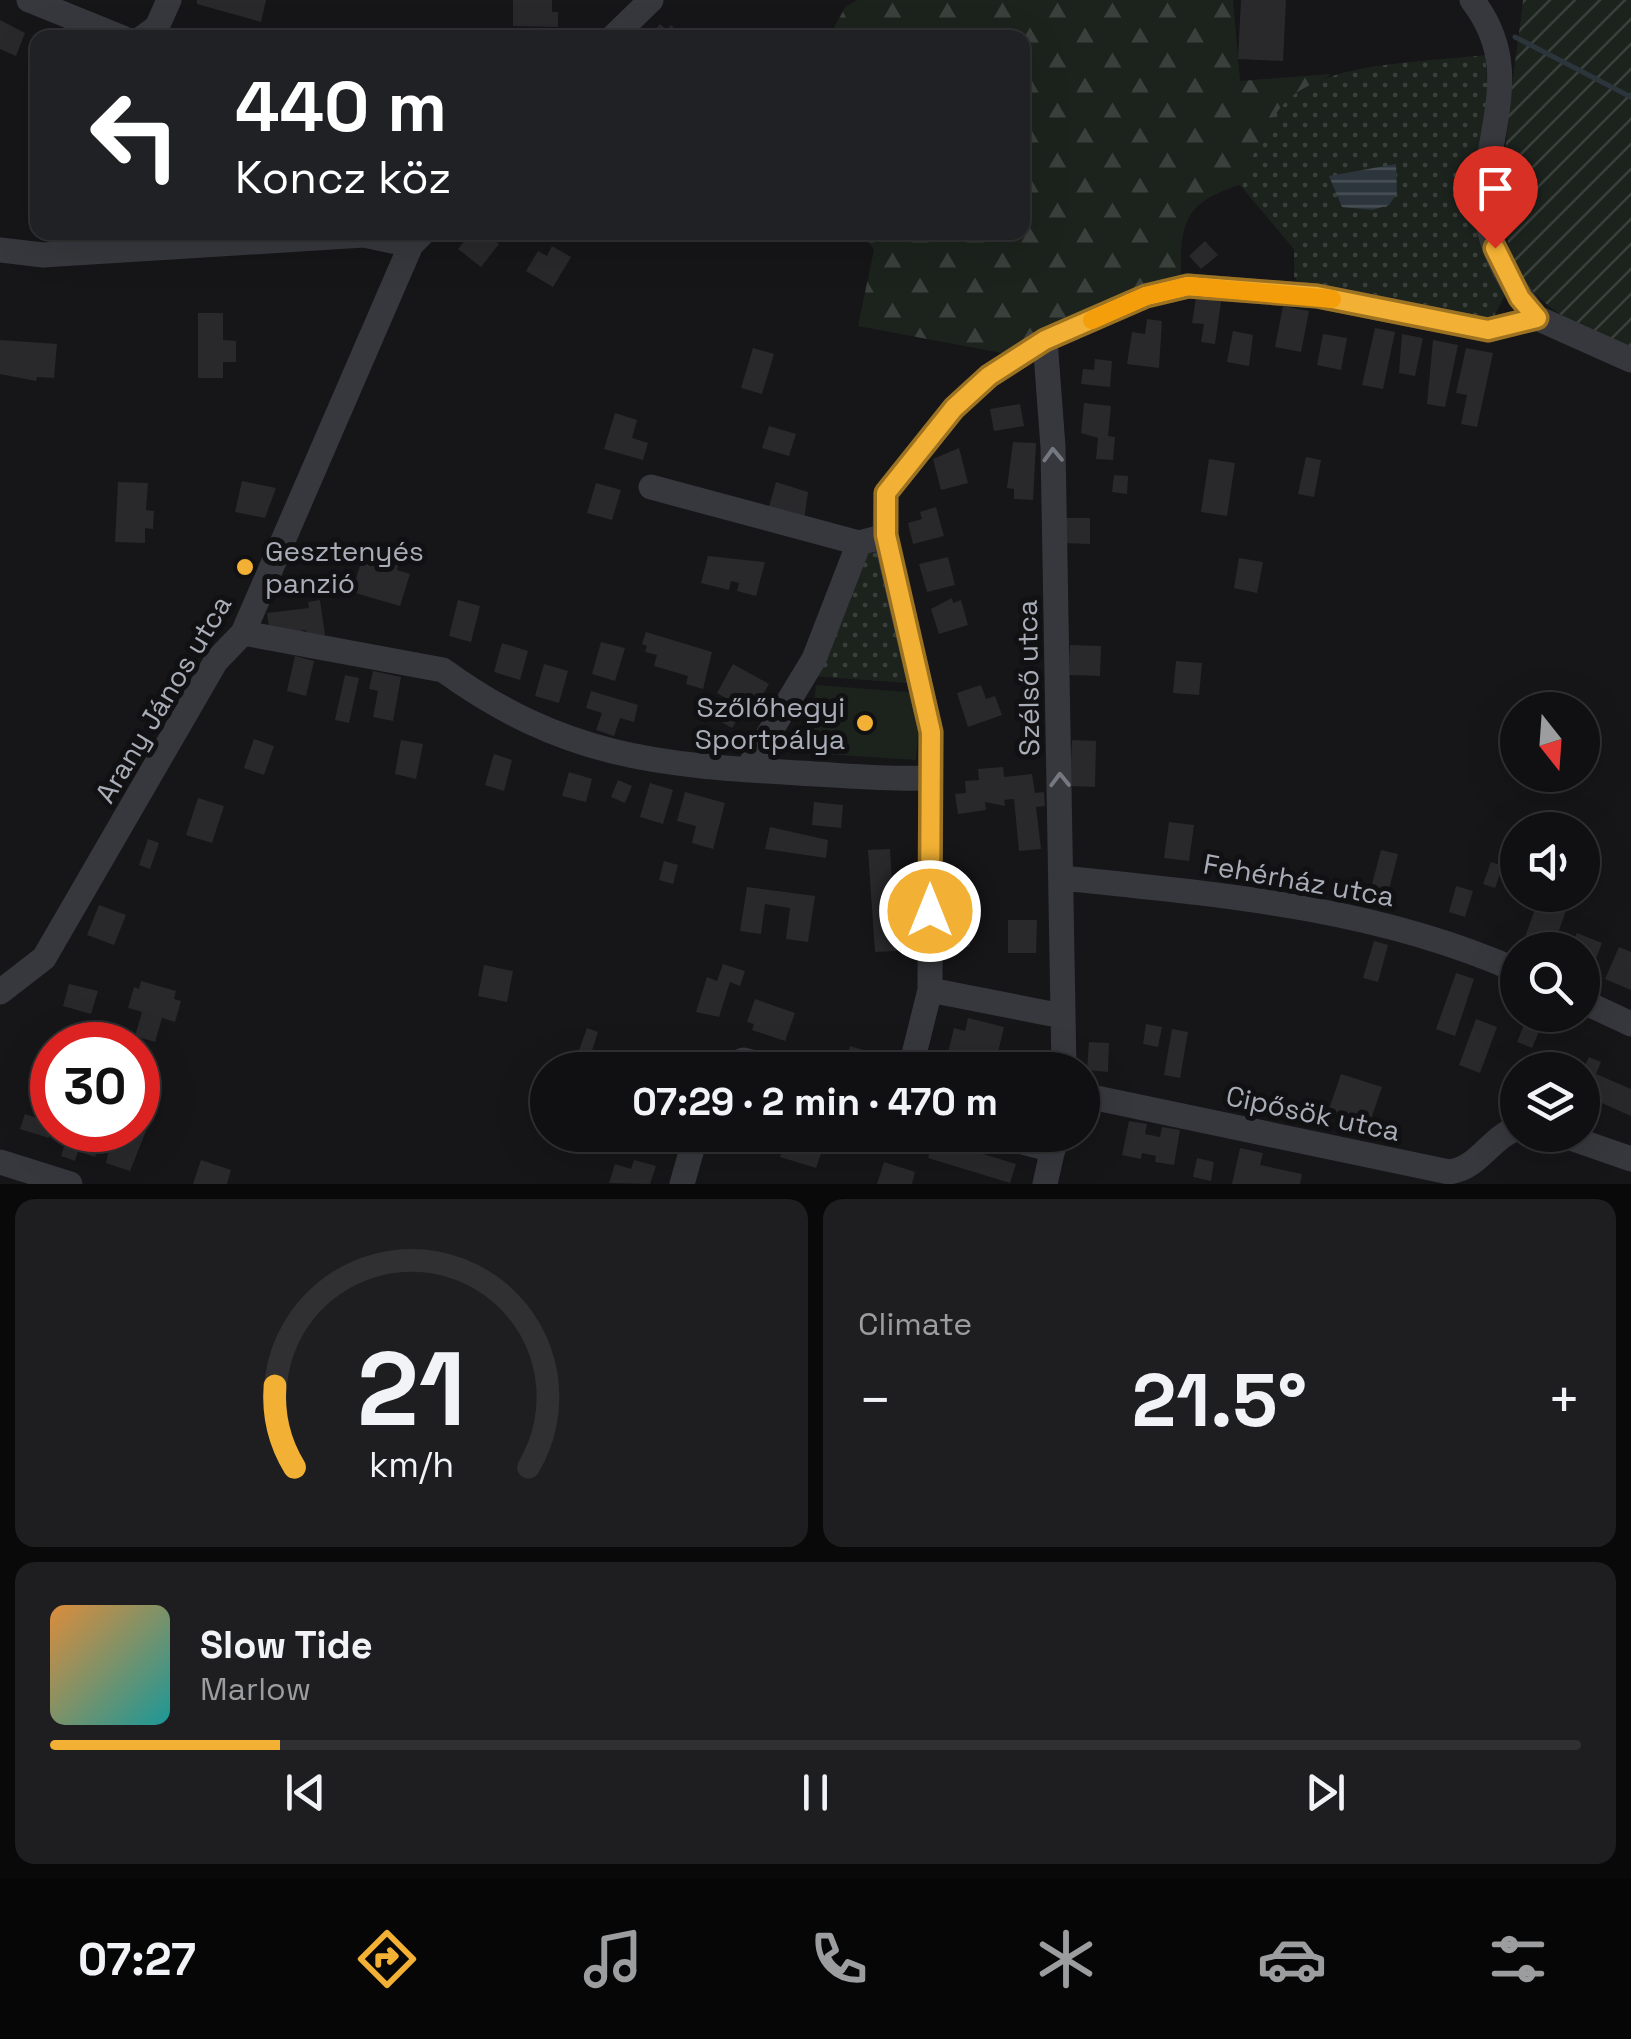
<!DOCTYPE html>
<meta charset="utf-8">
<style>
:root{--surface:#101012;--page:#1e1e20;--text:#f1f3f6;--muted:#9c9d9f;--line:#303032;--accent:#f2b134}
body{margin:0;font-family:"Space Grotesk",sans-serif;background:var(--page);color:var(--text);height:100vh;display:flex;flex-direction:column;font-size:38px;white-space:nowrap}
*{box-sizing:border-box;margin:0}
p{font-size:32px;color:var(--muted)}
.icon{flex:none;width:55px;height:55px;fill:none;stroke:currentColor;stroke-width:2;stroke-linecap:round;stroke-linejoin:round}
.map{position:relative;height:1184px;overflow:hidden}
.sheet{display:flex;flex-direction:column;gap:15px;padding:15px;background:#09090a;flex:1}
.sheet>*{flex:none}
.banner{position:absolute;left:30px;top:30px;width:1000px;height:210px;border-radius:20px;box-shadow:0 10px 40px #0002,0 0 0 2px var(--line);background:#202124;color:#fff;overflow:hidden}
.needle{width:65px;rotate:163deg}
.controls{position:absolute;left:1500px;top:692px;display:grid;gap:20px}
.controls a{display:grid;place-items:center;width:100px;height:100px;border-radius:50%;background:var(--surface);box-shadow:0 10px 40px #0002,0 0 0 2px var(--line);font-size:50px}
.speed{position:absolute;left:30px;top:1022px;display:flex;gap:20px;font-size:50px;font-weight:700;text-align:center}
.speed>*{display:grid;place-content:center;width:130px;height:130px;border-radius:50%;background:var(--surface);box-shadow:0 10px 40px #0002,0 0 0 2px var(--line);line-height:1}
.speed .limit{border:15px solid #d22;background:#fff;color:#111}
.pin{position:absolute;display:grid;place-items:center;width:85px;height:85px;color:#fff;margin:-102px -42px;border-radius:50% 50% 50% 0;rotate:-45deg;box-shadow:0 0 10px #0007}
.pin .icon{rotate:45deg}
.me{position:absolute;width:110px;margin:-55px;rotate:0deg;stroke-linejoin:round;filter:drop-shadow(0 0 8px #0008)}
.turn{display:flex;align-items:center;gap:35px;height:210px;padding:0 40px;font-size:45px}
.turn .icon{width:130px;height:130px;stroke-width:2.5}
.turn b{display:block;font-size:70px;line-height:85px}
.big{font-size:75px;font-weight:600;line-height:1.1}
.sheet .card{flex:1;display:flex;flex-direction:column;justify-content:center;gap:15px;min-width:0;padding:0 35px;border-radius:20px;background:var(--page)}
.sheet .dial{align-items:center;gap:0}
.dial svg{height:260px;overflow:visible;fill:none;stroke:var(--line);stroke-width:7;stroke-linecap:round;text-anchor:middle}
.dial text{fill:var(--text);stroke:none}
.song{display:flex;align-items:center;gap:30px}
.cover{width:120px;height:120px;border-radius:15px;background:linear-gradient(135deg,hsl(30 70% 55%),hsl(180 70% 35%))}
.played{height:10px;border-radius:5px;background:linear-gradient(90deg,var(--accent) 15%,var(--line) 15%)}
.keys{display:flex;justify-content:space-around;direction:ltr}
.heat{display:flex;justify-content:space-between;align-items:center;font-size:55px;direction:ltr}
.sheet .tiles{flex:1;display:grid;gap:15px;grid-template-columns:1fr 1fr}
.card:last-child{grid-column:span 2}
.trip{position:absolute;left:530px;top:1052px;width:570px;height:100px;border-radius:50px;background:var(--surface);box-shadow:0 10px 40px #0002,0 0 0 2px var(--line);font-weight:600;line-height:100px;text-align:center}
.dock{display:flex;height:160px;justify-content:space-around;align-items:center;background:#060607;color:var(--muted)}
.dock .icon{width:70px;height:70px}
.dock .active{color:var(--accent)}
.dock b{font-size:45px;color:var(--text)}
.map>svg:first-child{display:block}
.grass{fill:#1c231d}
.forest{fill:url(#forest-firs)}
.park{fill:url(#park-dots)}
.garden{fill:url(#garden-furrows)}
.water{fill:url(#water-rules)}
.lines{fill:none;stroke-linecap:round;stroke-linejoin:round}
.stream{stroke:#2c353c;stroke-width:5}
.building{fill:#29292c}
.minor{stroke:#37383d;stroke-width:25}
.oneway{stroke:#757881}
.route-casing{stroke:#9d7322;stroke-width:25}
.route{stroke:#f2b134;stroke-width:18}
.slow{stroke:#f59e0b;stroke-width:18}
.poi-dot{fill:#f2b134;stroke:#111113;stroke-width:4}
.labels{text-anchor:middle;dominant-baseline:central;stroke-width:10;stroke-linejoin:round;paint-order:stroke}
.poi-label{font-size:28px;fill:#a8adb8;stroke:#111113;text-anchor:start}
.street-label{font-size:28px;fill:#a8adb8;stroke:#111113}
</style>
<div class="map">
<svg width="1631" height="1184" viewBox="0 0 1631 1184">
<defs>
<pattern id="forest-firs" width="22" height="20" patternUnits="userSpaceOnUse" patternTransform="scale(2.5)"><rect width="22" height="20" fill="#1c231d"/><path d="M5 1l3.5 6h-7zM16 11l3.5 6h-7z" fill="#3a403c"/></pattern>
<pattern id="park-dots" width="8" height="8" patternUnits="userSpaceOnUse" patternTransform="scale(2.5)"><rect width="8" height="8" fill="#1c231d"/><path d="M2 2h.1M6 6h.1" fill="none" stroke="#3a403c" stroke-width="1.8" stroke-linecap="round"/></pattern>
<pattern id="garden-furrows" width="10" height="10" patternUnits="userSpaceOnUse" patternTransform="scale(2.5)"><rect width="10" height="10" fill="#1c231d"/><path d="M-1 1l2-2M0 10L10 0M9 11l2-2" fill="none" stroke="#3a403c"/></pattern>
<pattern id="water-rules" width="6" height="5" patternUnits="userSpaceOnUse" patternTransform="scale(2.5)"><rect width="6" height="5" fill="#2c353c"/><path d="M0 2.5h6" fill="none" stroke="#485056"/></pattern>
</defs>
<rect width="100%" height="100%" fill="#161618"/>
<path class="grass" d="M 816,685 L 921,693 L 916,760 L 809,753 Z"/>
<path class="forest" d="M 858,0 L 1233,0 L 1240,81 L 1332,74 C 1275,105 1266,129 1240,185 C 1180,203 1180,227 1181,285 L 1024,357 L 858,326 L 874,250 L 863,233 L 1022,232 L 1022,38 L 828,38 L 846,6 Z"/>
<path class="park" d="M 1485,55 L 1505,295 L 1492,320 L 1300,285 L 1294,276 L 1294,249 L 1240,185 C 1254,155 1268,113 1296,93 C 1342,61 1429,62 1485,55 Z
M 886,548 L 922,684 L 813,676 L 869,549 Z"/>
<path class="garden" d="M 1523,0 L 1631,0 L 1631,348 C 1592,336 1533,306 1515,266 C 1489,205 1516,68 1523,0 Z"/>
<path class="water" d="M 1396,164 L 1397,193 L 1389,205 L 1372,210 L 1342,207 L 1329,176 Z"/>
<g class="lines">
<path class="stream" d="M 1515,37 L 1631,97"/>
</g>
<path class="building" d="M 197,0 L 266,0 L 261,22 L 197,4 Z
M 513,0 L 552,0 L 552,12 L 558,12 L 558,27 L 513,26 Z
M 1241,0 L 1286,0 L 1283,61 L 1238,59 Z
M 0,20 L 25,33 L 16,56 L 0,49 Z
M 660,24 L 667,30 L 671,25 L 685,38 L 648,38 Z
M 472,232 L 484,232 L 499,244 L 481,267 L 458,249 Z
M 1205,241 L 1218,255 L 1201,269 L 1189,256 Z
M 552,246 L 571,257 L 553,287 L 526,271 L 538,251 L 547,256 Z
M 1197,292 L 1222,295 L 1215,344 L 1201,342 L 1204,324 L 1192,323 Z
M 1283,306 L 1309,311 L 1301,352 L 1275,347 Z
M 198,313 L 223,313 L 223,340 L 236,341 L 236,362 L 223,362 L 223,378 L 198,378 Z
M 1147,319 L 1162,321 L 1159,368 L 1127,364 L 1132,332 L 1145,334 Z
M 1375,328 L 1395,332 L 1383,389 L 1362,385 Z
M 1233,331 L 1253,335 L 1249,366 L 1227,362 Z
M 1323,334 L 1347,338 L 1341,370 L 1317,365 Z
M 1402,334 L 1423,338 L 1415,376 L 1399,373 Z
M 0,340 L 57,344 L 54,378 L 37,377 L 36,381 L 0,374 Z
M 1433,340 L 1458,345 L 1445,407 L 1427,404 Z
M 753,348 L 774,354 L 762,394 L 741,388 Z
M 1466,348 L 1493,353 L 1477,427 L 1461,424 L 1467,395 L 1456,393 Z
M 1095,359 L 1112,361 L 1110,387 L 1081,384 L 1083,369 L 1094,370 Z
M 1084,403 L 1111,406 L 1108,436 L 1115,437 L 1113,460 L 1096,459 L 1098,438 L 1081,433 Z
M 1020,404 L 1024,426 L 994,431 L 990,409 Z
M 615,413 L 637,420 L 632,438 L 648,443 L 643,460 L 604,449 Z
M 769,426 L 796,434 L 789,456 L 762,448 Z
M 1013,442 L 1036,443 L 1033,500 L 1014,499 L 1014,489 L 1007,488 Z
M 959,448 L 968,483 L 941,490 L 933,459 Z
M 1306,457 L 1321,460 L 1314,497 L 1298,494 Z
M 1209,459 L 1235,463 L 1227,516 L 1201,512 Z
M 1114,475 L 1128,476 L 1127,494 L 1112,492 Z
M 242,481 L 276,488 L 265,518 L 235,512 Z
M 118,482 L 148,483 L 146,510 L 154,511 L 153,529 L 145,528 L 145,543 L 115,542 Z
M 776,482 L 808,492 L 804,520 L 768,510 Z
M 596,483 L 621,490 L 612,520 L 587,513 Z
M 936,507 L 944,536 L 913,544 L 908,523 L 922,519 L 920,512 Z
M 1064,518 L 1090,518 L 1090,544 L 1063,543 Z
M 381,556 L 399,561 L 397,570 L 410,574 L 400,606 L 352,592 L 362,559 L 378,564 Z
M 708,556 L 765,562 L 756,596 L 737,591 L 739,583 L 731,581 L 729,590 L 701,583 Z
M 948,557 L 955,585 L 927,592 L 919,564 Z
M 1239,558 L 1263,562 L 1257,593 L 1234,588 Z
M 952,598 L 953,603 L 961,600 L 968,625 L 939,634 L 931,609 Z
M 320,600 L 325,635 L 307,638 L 306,630 L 270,634 L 267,613 L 309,608 L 308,602 Z
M 458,600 L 480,606 L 471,642 L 449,636 Z
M 646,632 L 712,652 L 703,689 L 686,684 L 688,676 L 654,666 L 657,655 L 645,652 L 647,646 L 642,644 Z
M 601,642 L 625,648 L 615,681 L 592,674 Z
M 502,643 L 528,651 L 520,680 L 494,672 Z
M 1070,645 L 1101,646 L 1100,676 L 1069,675 Z
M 295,656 L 314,661 L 306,696 L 287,691 Z
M 1176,661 L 1202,663 L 1199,695 L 1173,693 Z
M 544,664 L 568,671 L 559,703 L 535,696 Z
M 733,664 L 769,684 L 752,713 L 744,708 L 732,728 L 715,718 L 726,698 L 717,693 Z
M 373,671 L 401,677 L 393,721 L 373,717 L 378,691 L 369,689 Z
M 345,675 L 359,678 L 349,723 L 335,720 Z
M 981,685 L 986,699 L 995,696 L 1002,715 L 968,727 L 957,693 Z
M 591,691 L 638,705 L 634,722 L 620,718 L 614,736 L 596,730 L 602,713 L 586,708 Z
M 254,739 L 274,746 L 264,775 L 244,768 Z
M 401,740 L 423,744 L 416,779 L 395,774 Z
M 1072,740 L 1096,741 L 1095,787 L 1070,786 Z
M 494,754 L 512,760 L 504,791 L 485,785 Z
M 1003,767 L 1004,777 L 1032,774 L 1035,793 L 1044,792 L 1045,806 L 1036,807 L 1041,849 L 1019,851 L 1014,799 L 1004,800 L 1005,806 L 985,802 L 986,810 L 958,814 L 955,794 L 966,793 L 965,781 L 979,780 L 978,769 Z
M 569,772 L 592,779 L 586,802 L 562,796 Z
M 618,780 L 632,786 L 625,803 L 611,797 Z
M 650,783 L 673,790 L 663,824 L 640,817 Z
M 685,792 L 725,803 L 713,849 L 692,843 L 696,826 L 677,821 Z
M 198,798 L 224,806 L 212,843 L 186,835 Z
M 814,802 L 843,805 L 841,828 L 812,825 Z
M 1169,822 L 1194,825 L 1189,861 L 1164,858 Z
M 770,827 L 828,840 L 826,858 L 765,849 Z
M 148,839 L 159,843 L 150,869 L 139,865 Z
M 890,849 L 896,951 L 875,952 L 868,850 Z
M 1381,850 L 1398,854 L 1387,897 L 1370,892 Z
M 664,861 L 678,865 L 673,884 L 659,880 Z
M 1491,862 L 1503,866 L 1495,888 L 1483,884 Z
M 1456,886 L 1473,891 L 1465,917 L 1449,912 Z
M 747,887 L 815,896 L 808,942 L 786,939 L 790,908 L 765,904 L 761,934 L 740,931 Z
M 1539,898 L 1566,911 L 1553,947 L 1525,937 Z
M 99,905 L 126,915 L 114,945 L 87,935 Z
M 958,907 L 970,907 L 970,947 L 942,947 L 942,913 L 958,913 Z
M 1008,920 L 1037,920 L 1036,953 L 1008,953 Z
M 1577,933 L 1602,943 L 1592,969 L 1582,965 L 1582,950 L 1570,950 Z
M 1374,941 L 1388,945 L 1378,982 L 1363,978 Z
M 1619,947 L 1631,952 L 1631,990 L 1605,979 Z
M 723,964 L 745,971 L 740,986 L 730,982 L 719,1017 L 696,1012 L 707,977 L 717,981 Z
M 484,965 L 513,971 L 507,1002 L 478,996 Z
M 1456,973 L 1474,979 L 1455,1036 L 1436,1029 Z
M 141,981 L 176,991 L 174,999 L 181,1001 L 175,1022 L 162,1018 L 155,1042 L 135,1036 L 142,1012 L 128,1008 L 134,987 L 139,989 Z
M 69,984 L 98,991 L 91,1014 L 63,1006 Z
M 755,999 L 795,1013 L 785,1041 L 752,1030 L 754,1024 L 747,1022 Z
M 1528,1015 L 1562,1015 L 1558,1025 L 1544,1020 L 1532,1048 L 1517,1042 Z
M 968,1018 L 1004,1027 L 995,1065 L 948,1053 L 954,1028 L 965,1031 Z
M 1476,1019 L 1497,1027 L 1480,1073 L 1459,1065 Z
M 1146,1024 L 1162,1027 L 1158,1047 L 1143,1044 Z
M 587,1028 L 598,1032 L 589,1060 L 577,1056 Z
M 1172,1029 L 1188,1032 L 1180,1078 L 1164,1075 Z
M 1089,1042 L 1109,1043 L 1108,1072 L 1087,1070 Z
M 850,1046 L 876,1054 L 872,1070 L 844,1064 Z
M 1589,1057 L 1601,1062 L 1596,1074 L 1631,1089 L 1631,1116 L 1586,1096 L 1582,1103 L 1582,1071 Z
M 1341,1074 L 1382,1087 L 1369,1125 L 1328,1112 Z
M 40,1107 L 52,1111 L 49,1138 L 20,1129 L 25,1114 L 37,1118 Z
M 1129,1121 L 1147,1124 L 1145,1134 L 1160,1137 L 1162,1127 L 1180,1130 L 1174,1165 L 1155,1162 L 1156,1156 L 1142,1153 L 1141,1159 L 1122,1155 Z
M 138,1128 L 146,1131 L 130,1171 L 106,1163 L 113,1130 Z
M 69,1130 L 104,1130 L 95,1157 L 78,1151 L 75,1161 L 61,1156 Z
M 724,1135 L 776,1135 L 770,1154 L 723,1139 Z
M 787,1137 L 823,1148 L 816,1168 L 780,1157 Z
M 934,1139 L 1016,1164 L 1010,1183 L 928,1158 Z
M 1240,1148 L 1263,1153 L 1260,1165 L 1302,1174 L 1300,1184 L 1232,1184 Z
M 1197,1158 L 1214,1162 L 1211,1181 L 1193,1177 Z
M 201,1160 L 231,1170 L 227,1184 L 193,1184 Z
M 634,1160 L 656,1166 L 650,1184 L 609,1183 L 615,1164 L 631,1169 Z
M 884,1162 L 915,1172 L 912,1184 L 877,1184 Z"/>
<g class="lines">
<path class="minor" d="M 29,0 L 123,38
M 1472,0 C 1529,73 1479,137 1487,215 C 1491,254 1513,288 1537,318
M 142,38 L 157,27 L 169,0
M 612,38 L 651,0
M 0,250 L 43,255 L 364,235 L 411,245
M 1045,340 L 1053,447 L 1064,1070
M 651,487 L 859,543 L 874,539
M 243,633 L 443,670 C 563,757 657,765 798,773 C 842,775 885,780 929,778
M 747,770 L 814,659 L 859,543
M 1062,878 C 1216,894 1375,907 1518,971
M 930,990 L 1062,1016
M 0,992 L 44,958 L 216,661 L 243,633 L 411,245 L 424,232
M 1582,1001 L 1631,1024
M 726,1070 L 743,1060 L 785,1070
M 910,1070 L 930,990 L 931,732 L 885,535 L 886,493 L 954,408 L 989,376 L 1045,340 L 1146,296 L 1188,286 L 1317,296 L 1488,330 L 1537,318 L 1631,360
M 1082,1095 L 1449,1172 C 1480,1168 1490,1137 1518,1128
M 996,1135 L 1053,1150
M 1562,1135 L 1631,1159
M 0,1162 L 70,1184
M 682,1184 L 696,1135
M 1045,1184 L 1056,1135"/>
</g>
<defs><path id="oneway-chevron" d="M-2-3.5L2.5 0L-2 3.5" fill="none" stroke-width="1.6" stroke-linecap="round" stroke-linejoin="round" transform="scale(2.5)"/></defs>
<g class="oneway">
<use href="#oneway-chevron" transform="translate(1053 455) rotate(-92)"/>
<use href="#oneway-chevron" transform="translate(1060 780) rotate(-91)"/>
</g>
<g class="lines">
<g class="route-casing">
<path id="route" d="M 930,911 L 931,732 L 886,535 L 886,493 L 954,408 L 989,376 L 1045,340 L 1146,296 L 1188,286 L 1317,296 L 1488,330 L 1537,318 L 1520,298 L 1495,248"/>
</g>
<use href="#route" class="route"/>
<path class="slow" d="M 1092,320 L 1146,296 L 1188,286 L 1332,299"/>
</g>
<g class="poi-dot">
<circle cx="245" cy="567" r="10"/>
<circle cx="865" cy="723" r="10"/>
</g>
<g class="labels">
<g class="poi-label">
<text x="265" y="551">Gesztenyés<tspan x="265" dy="32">panzió</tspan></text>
<text x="845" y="707" text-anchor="end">Szőlőhegyi<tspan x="845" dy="32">Sportpálya</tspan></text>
</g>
<g class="street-label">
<text transform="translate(1028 678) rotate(-91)">Szélső utca</text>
<text transform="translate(163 699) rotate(-59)">Arany János utca</text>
<text transform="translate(1299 880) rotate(10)">Fehérház utca</text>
<text transform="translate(1313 1113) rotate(12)">Cipősök utca</text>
</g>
</g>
</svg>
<div class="controls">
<a><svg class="needle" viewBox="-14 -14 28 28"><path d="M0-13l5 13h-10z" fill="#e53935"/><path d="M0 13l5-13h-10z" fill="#9c9d9f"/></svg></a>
<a><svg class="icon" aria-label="sound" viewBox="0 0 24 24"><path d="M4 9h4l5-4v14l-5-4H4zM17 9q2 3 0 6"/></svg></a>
<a><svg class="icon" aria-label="search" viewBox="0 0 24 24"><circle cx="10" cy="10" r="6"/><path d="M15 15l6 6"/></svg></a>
<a><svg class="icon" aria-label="layers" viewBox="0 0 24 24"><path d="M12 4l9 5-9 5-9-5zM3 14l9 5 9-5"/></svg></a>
</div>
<div class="speed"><div class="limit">30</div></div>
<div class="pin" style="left:1495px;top:248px;background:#d93025"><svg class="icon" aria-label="arrive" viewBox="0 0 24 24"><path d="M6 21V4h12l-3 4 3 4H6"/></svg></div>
<svg class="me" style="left:930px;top:911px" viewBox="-20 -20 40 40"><circle r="17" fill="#f2b134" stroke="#fff" stroke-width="3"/><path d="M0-11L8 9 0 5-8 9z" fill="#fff"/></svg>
<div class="trip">07:29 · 2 min · 470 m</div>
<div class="banner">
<div class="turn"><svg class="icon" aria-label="left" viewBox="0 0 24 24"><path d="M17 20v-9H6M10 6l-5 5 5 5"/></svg><div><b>440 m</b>Koncz köz</div></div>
</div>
</div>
<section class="sheet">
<div class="tiles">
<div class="card dial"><svg viewBox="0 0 100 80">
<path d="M14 69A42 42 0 1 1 86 69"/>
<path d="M14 69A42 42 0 0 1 8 44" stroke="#f2b134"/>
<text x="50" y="56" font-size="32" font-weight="700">21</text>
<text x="50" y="72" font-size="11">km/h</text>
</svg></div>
<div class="card"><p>Climate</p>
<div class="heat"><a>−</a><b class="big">21.5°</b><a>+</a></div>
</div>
<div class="card">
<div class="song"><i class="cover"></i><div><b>Slow Tide</b><p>Marlow</p></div></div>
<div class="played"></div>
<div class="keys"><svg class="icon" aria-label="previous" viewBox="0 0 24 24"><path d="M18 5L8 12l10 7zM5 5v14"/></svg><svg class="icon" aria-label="pause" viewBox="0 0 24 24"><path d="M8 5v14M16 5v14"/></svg><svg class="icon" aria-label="next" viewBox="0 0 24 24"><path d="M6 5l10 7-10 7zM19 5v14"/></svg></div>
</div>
</div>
</section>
<nav class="dock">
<b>07:27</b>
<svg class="icon active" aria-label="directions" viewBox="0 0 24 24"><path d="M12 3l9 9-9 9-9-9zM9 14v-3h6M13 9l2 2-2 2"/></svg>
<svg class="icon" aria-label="music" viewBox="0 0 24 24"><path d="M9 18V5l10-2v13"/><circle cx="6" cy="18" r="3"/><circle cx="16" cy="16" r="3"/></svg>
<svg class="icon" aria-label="phone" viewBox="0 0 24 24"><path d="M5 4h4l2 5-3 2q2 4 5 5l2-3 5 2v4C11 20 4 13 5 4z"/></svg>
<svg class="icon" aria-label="climate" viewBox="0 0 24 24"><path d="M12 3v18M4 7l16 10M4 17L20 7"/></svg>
<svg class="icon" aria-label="car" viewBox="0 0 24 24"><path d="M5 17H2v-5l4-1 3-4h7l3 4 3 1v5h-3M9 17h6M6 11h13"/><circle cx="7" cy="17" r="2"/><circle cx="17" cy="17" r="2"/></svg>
<svg class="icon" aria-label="filters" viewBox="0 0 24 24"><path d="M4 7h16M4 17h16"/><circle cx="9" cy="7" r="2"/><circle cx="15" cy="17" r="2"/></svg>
</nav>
